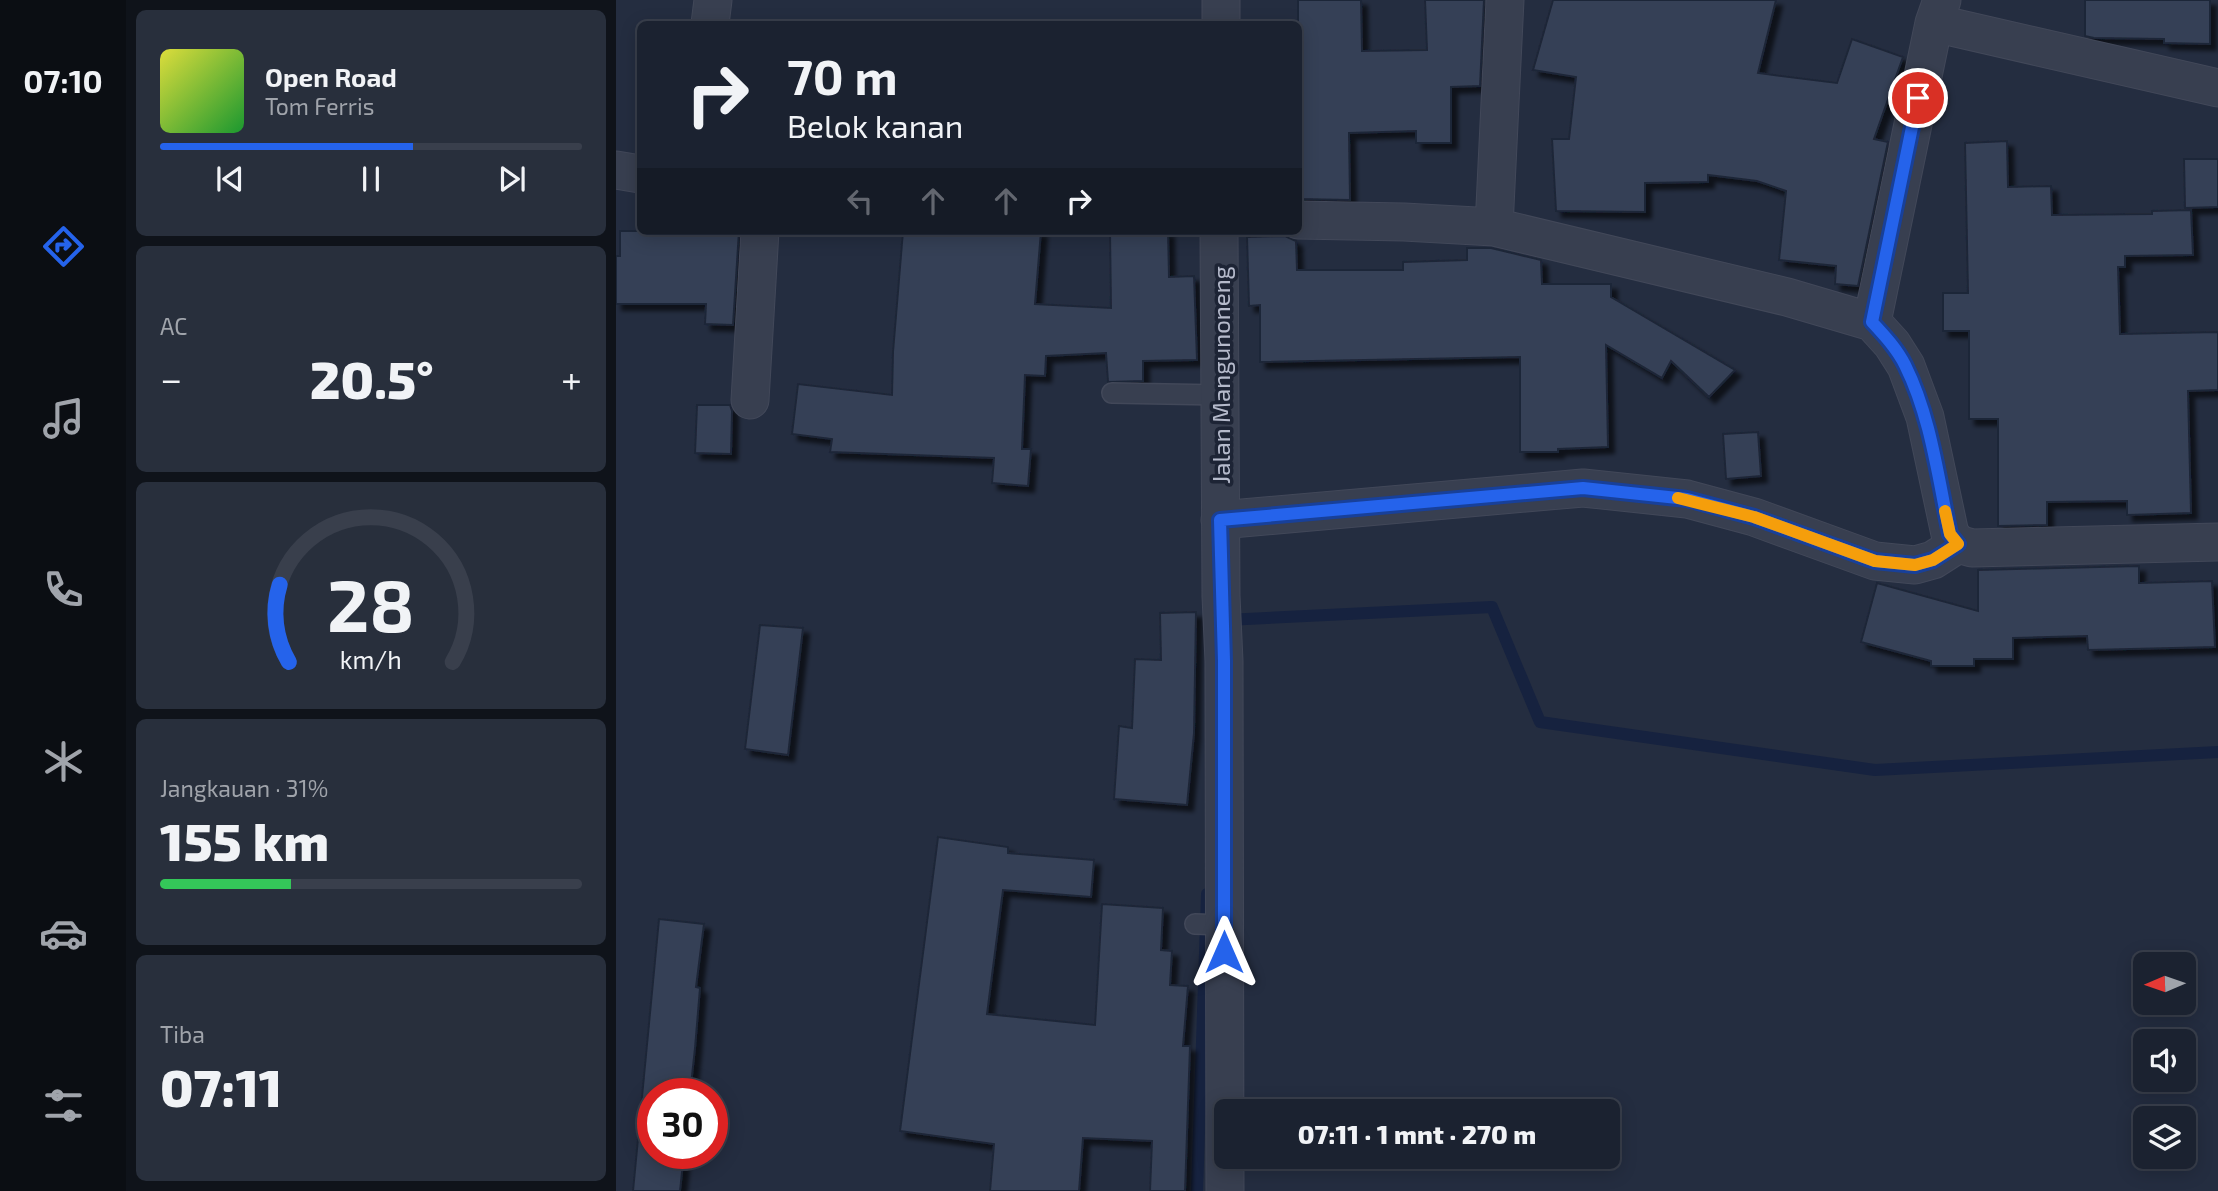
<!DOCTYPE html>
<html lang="id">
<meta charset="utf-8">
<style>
:root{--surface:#1b2230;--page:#282f3c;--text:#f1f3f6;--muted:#a0a4ab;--line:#393f4c;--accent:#2563eb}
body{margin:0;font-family:"Exo 2",sans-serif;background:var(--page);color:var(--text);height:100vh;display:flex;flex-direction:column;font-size:26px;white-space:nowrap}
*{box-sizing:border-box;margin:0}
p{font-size:23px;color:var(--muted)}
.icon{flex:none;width:38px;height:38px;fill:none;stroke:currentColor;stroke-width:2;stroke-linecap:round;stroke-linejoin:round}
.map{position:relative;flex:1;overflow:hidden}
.side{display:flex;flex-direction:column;gap:10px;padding:10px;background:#0f131a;width:490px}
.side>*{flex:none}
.banner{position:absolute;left:21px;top:21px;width:665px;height:214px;border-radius:10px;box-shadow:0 4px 18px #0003,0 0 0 2px var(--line);background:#1b2230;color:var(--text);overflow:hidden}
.needle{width:46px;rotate:268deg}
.controls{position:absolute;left:1517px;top:952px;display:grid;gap:14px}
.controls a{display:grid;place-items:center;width:63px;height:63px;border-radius:10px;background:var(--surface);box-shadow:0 4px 18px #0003,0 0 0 2px var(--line);font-size:35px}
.speed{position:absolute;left:21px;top:1078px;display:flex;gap:14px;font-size:35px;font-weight:700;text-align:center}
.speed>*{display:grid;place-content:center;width:91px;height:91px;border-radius:50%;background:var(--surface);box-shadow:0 4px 18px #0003,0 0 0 2px var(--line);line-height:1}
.speed .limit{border:10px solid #d22;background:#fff;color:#111}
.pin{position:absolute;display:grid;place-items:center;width:60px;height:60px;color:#fff;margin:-30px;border:4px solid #fff;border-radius:50%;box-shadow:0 2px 7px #0007}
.me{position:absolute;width:77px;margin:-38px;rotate:0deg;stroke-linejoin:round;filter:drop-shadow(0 0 5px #0008)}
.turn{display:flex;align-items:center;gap:24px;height:147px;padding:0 35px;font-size:32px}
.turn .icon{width:91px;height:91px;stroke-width:2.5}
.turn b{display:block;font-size:49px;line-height:60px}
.lanes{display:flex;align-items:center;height:66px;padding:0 35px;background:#0003;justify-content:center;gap:35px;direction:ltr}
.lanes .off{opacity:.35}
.big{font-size:52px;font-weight:800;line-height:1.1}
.side .widget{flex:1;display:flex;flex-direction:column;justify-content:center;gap:10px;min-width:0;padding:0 24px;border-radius:10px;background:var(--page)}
.side .dial{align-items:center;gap:0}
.dial svg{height:182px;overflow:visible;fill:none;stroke:var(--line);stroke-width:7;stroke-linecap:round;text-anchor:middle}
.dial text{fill:var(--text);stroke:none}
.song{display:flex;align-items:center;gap:21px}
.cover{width:84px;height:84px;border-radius:10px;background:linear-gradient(135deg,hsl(60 70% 55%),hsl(130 70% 35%))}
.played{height:7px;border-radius:4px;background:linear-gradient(90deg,var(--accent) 60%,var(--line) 60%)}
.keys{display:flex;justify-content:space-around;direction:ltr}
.heat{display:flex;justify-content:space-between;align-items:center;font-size:38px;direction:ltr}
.charge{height:10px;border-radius:5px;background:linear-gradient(90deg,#34c759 31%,var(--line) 0)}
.trip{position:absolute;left:598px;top:1099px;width:406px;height:70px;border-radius:10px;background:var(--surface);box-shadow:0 4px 18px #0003,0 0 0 2px var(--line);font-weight:800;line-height:70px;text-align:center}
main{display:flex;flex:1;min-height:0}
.menu{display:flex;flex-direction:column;width:126px;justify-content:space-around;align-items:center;background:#0b0e13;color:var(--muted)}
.menu .icon{width:49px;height:49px}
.menu .on{color:var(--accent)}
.menu b{font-size:32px;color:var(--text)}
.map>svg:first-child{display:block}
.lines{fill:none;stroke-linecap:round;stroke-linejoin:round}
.stream{stroke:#16223f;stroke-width:12}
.building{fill:#364056;stroke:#1f2637;stroke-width:2;filter:url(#shadow)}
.lane-casing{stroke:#424859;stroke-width:22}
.street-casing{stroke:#424859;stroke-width:39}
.lane{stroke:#383f50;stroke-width:19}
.street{stroke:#383f50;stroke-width:37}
.route-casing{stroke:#184099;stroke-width:18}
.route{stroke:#2563eb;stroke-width:12}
.slow{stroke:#f59e0b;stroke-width:12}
.labels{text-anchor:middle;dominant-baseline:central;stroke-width:7;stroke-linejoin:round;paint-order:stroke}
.street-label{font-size:24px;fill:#b5bacb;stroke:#1d2435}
</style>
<main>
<nav class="menu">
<b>07:10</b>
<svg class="icon on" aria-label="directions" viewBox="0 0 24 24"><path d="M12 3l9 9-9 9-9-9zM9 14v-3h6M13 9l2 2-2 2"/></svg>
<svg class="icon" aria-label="music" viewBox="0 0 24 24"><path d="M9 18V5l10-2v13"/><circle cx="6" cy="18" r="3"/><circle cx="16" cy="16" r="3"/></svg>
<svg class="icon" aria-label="phone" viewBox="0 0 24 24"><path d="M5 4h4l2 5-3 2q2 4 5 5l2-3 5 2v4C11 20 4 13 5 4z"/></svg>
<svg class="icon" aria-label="climate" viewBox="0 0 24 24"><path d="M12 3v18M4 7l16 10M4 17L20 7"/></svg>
<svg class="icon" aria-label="car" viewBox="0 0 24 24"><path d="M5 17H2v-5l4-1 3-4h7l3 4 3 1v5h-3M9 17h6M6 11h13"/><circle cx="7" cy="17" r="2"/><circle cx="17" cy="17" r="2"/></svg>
<svg class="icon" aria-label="filters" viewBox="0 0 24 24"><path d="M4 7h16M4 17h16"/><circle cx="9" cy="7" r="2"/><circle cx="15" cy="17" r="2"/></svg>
</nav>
<section class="side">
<div class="widget">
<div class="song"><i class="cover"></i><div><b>Open Road</b><p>Tom Ferris</p></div></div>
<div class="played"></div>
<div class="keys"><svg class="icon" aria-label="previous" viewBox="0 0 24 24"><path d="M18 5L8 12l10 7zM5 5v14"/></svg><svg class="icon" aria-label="pause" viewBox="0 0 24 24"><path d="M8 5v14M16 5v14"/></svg><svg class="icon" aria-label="next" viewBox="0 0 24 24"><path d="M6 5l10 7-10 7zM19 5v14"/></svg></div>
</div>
<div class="widget"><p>AC</p>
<div class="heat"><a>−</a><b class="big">20.5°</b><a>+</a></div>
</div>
<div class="widget dial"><svg viewBox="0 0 100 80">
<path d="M14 69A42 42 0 1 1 86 69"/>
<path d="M14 69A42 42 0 0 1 10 35" stroke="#2563eb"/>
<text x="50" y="56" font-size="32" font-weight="700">28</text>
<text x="50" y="72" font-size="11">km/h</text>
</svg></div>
<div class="widget"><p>Jangkauan · 31%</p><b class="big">155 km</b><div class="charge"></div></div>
<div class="widget"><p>Tiba</p><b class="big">07:11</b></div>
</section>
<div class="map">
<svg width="1602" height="1191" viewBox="0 0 1602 1191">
<defs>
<filter id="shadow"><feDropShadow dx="6" dy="6" stdDeviation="2" flood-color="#0009"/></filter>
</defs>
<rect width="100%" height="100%" fill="#242d40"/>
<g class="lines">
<path class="stream" d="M 610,620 L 876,607 L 924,722 L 1259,770 L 1602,752
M 581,1191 L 591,894"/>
</g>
<path class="building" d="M 682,0 L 745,0 L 746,51 L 811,50 L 809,0 L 868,0 L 864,86 L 835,87 L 835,143 L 800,143 L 800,131 L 733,133 L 734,200 L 682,199 Z
M 937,0 L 1160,0 L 1142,73 L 1221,83 L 1236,39 L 1287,57 L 1258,139 L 1272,142 L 1242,286 L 1219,284 L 1220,266 L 1163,260 L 1170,191 L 1141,181 L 1092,175 L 1092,182 L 1029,183 L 1029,212 L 940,211 L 936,139 L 953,139 L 960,77 L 917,70 Z
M 1469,0 L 1594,0 L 1594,44 L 1548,43 L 1548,39 L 1478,38 L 1469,36 Z
M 1391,141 L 1392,187 L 1435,186 L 1436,215 L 1536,214 L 1536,211 L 1575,210 L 1577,255 L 1509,256 L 1509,267 L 1502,267 L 1504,334 L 1602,332 L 1602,390 L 1572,391 L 1575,513 L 1511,515 L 1511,501 L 1431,502 L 1431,525 L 1382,526 L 1382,419 L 1353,419 L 1353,331 L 1327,331 L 1327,293 L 1352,293 L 1349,143 Z
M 1568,159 L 1602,159 L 1602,207 L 1569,208 Z
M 4,231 L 123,231 L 117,325 L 89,324 L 90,304 L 0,304 L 0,256 L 4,256 Z
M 287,231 L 425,231 L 419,304 L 495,308 L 494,231 L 552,231 L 553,277 L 578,276 L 581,360 L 527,361 L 527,381 L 492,382 L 490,353 L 430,356 L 429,376 L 409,375 L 406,449 L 415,449 L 412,486 L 376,483 L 378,458 L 214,452 L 216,439 L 176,434 L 182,384 L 276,395 L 277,352 Z
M 669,236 L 680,241 L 681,270 L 787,270 L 787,262 L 851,260 L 851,248 L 875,248 L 925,260 L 926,284 L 995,284 L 995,297 L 1119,370 L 1093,397 L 1055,361 L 1046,378 L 990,345 L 992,447 L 942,449 L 942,452 L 904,452 L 904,357 L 644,362 L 644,305 L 633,306 L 631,237 Z
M 81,405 L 114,405 L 116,411 L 115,454 L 79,453 Z
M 1142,432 L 1145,476 L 1110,479 L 1107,434 Z
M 1523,566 L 1523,583 L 1596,581 L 1599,647 L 1472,650 L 1471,636 L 1397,638 L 1397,659 L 1358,659 L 1358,666 L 1315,666 L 1315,661 L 1245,642 L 1261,583 L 1362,611 L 1362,570 Z
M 580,612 L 578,733 L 571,805 L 498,799 L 503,726 L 516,728 L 519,659 L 545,660 L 544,613 Z
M 144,625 L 187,628 L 172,755 L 129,749 Z
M 322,837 L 392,847 L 392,853 L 478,860 L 475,897 L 387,890 L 371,1014 L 479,1025 L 486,904 L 547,908 L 545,950 L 556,951 L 554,985 L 572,986 L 567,1046 L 574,1046 L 569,1191 L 534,1191 L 536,1141 L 467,1138 L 463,1191 L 374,1191 L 378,1144 L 284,1131 Z
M 43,919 L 88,924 L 80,987 L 84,988 L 79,1048 L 74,1094 L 37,1094 L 37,1153 L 68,1153 L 64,1191 L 17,1191 Z"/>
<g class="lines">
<g class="lane-casing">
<path id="lane" d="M 496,393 L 604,395
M 579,924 L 608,925"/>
</g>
<g class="street-casing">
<path id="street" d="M 1318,23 L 1602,88
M 94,24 L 97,0
M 605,24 L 605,0
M 0,170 L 24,174
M 682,220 L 788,222 L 878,227 L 1171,297 L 1256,322 L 1276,344 L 1290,366 L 1309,417 L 1334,534 L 1342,544 L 1356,548 L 1602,542
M 878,227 L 889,0
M 603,231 L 605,596 L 608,661 L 609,1191
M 1256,322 L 1318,23 L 1326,0
M 134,400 L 144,231
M 604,520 L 967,488 L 1071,499 L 1138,517 L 1259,561 L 1299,565 L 1317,560 L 1342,544"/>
</g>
<use href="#lane" class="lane"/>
<use href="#street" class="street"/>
</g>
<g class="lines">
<g class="route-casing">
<path id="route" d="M 608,952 L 608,661 L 604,520 L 967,488 L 1071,499 L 1138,517 L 1259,561 L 1299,565 L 1317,560 L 1342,544 L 1334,534 C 1322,478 1315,417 1289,365 C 1281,349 1269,336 1256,322 L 1302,98"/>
</g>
<use href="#route" class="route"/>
<path class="slow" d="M 1062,498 L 1138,517 L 1259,561 L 1299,565 L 1317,560 L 1342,544 L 1334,534 L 1329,511"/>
</g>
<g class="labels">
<g class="street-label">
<text transform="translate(604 375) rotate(-90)">Jalan Mangunoneng</text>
</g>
</g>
</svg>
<div class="controls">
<a><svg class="needle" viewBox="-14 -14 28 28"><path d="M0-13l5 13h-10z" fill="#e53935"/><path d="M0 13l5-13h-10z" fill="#a0a4ab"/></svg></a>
<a><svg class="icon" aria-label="sound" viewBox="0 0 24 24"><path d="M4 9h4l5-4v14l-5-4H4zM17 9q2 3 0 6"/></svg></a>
<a><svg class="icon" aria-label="layers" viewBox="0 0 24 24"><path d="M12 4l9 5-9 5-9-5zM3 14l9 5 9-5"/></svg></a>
</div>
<div class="speed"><div class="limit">30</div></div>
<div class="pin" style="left:1302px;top:98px;background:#d93025"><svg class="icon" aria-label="arrive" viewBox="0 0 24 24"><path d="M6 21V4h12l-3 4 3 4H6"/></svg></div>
<svg class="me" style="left:608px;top:952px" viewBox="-20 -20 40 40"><path d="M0-17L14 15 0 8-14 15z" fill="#2563eb" stroke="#fff" stroke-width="4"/></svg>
<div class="trip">07:11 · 1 mnt · 270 m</div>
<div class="banner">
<div class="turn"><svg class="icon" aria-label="right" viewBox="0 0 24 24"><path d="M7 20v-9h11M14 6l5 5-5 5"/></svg><div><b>70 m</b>Belok kanan</div></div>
<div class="lanes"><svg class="icon off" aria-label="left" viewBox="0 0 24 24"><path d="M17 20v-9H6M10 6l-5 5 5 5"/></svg><svg class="icon off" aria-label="ahead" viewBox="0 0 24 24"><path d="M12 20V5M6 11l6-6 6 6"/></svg><svg class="icon off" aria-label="ahead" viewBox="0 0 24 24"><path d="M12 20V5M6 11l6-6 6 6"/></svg><svg class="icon" aria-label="right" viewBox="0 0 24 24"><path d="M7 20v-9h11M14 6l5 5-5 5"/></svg></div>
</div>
</div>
</main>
